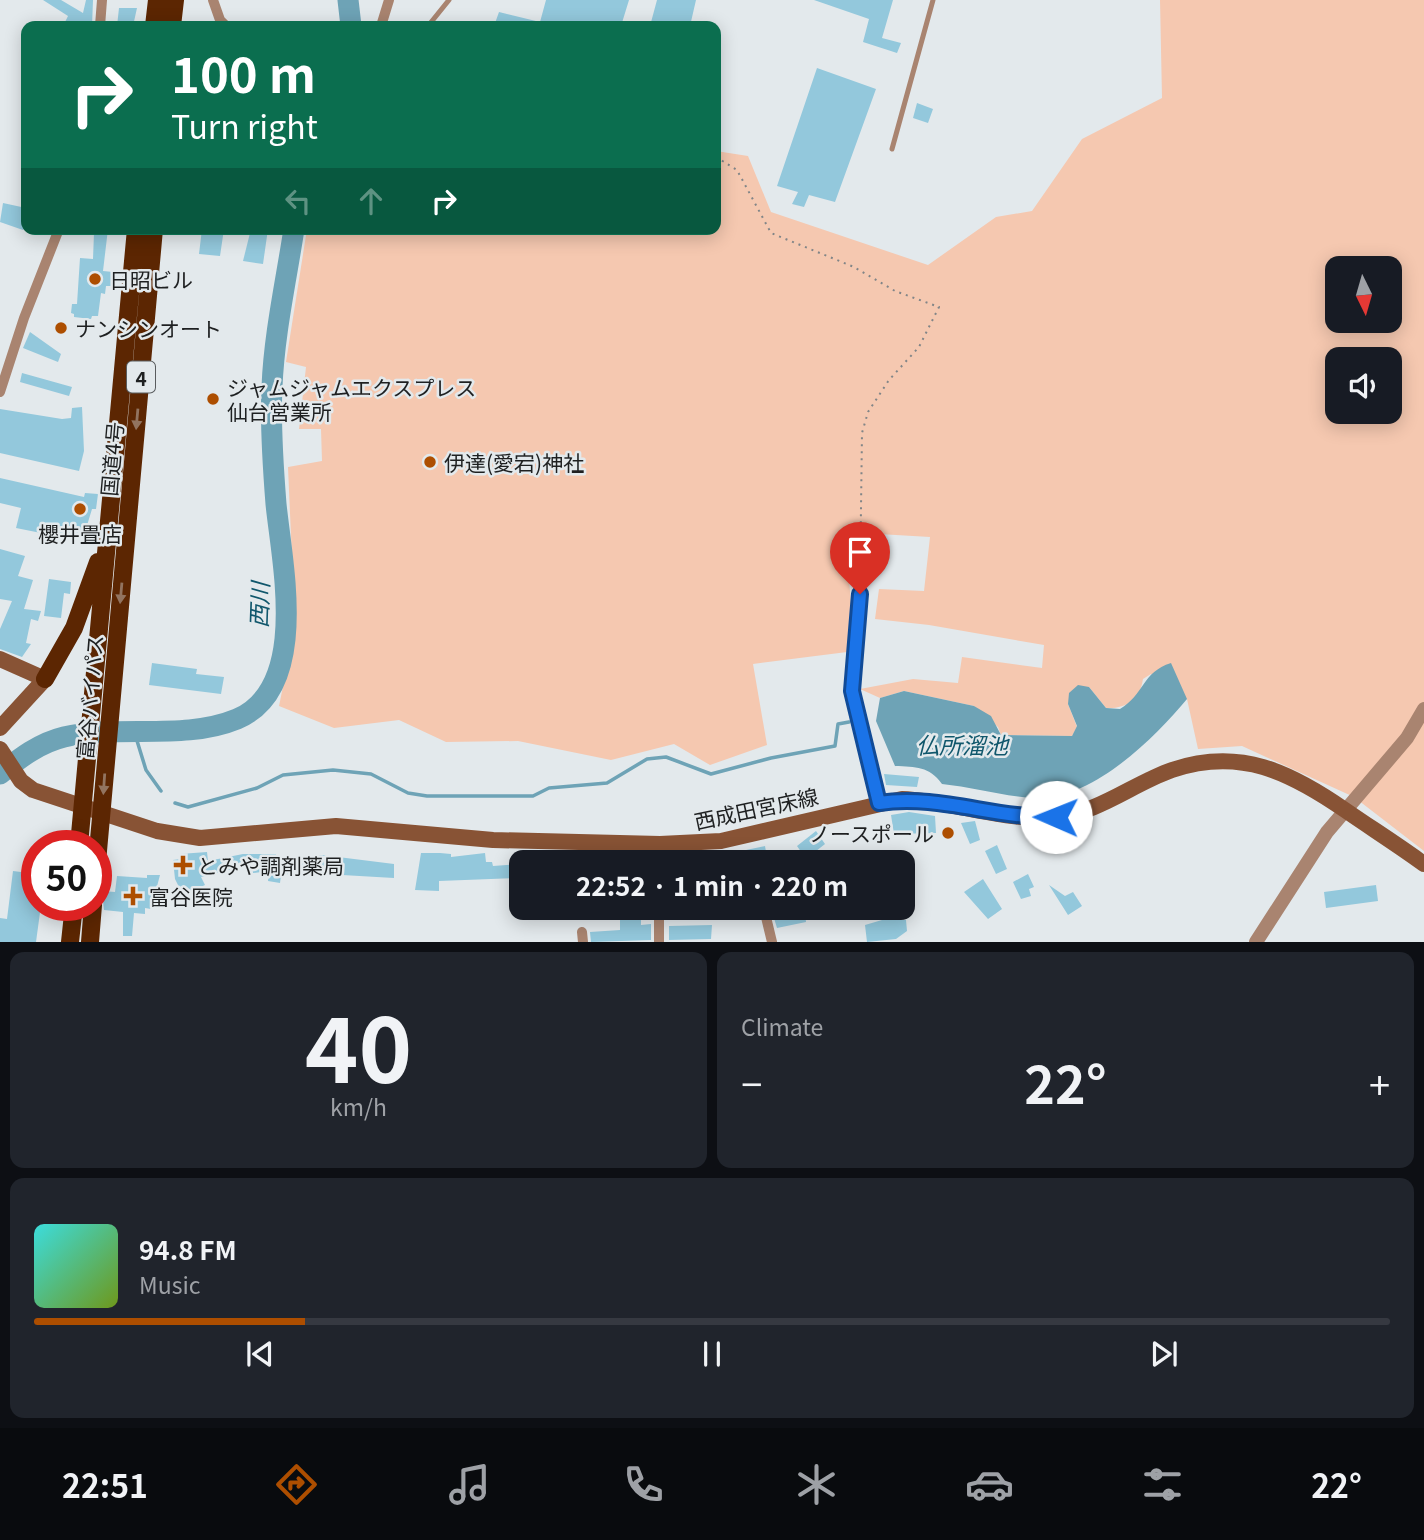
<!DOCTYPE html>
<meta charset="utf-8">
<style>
:root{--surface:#171b24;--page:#20242c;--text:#f1f3f6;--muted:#9ea1a6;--line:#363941;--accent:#ad4e00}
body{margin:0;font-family:Georgia,"Noto Sans JP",serif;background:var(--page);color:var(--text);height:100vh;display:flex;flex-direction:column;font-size:26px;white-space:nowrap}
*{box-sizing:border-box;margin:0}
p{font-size:23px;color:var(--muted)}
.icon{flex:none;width:38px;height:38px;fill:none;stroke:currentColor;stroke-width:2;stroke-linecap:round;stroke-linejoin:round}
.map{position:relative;height:942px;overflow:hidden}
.side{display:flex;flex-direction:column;gap:10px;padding:10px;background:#0d0f14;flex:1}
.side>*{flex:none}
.banner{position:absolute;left:21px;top:21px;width:700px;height:214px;border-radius:14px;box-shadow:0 4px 18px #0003;background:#0b6e4f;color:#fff;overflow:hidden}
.needle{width:46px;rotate:175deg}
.buttons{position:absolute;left:1325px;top:256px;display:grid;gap:14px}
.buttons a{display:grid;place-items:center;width:77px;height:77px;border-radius:14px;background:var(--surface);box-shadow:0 4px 18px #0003;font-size:35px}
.speed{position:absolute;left:21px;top:830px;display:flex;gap:14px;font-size:35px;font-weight:700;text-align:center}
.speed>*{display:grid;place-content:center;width:91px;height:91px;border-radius:50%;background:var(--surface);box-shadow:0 4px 18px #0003;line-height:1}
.speed .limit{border:10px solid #d22;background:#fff;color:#111}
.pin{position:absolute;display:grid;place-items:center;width:60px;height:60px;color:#fff;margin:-72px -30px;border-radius:50% 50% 50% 0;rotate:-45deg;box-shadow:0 0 7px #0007}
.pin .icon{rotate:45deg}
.me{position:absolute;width:77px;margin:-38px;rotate:271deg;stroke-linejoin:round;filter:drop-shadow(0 0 5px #0008)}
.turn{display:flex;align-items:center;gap:24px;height:147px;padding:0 35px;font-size:32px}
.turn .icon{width:91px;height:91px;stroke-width:2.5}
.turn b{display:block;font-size:49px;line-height:60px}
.lanes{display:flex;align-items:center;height:66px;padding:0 35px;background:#0003;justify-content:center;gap:35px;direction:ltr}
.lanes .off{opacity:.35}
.big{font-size:52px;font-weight:700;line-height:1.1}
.side .card{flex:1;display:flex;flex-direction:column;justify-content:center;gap:10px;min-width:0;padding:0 24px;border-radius:14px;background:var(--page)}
.side .dial{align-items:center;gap:0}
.dial b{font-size:91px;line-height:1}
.song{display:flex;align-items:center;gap:21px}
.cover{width:84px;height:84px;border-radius:10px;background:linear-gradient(135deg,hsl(180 70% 55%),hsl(80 70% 35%))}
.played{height:7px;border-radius:4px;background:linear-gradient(90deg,var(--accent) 20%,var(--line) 20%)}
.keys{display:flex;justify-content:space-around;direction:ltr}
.heat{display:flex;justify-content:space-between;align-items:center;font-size:38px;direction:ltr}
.side .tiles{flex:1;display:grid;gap:10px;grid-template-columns:1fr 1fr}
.card:last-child{grid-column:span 2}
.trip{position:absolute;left:509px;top:850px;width:406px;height:70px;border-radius:14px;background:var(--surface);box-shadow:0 4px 18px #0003;font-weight:700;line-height:70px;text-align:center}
.tabs{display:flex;height:112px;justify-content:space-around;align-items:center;background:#090b0e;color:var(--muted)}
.tabs .icon{width:49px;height:49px}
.tabs .selected{color:var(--accent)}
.tabs b{font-size:32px;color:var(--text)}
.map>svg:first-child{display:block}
.green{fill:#f5c8b0;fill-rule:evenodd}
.water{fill:#6ea3b6}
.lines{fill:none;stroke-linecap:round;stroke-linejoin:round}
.stream{stroke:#6ea3b6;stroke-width:3.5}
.river{stroke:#6ea3b6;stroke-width:21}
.building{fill:#93c8dc}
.path{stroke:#818587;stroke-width:2;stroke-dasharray:2 5;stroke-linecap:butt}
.service{stroke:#a98470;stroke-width:5}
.minor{stroke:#a98470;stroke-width:10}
.tertiary{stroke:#a98470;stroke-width:14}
.secondary{stroke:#885335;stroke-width:16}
.trunk{stroke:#5c2602;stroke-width:18}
.oneway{fill:#927460}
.route-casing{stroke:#114b97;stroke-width:18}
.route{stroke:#1a73e8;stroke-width:12}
.poi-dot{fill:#ad4e00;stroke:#e3e9ec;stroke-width:2.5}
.labels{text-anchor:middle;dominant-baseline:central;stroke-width:5;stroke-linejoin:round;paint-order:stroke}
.shield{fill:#e3e9ec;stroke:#595c5e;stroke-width:2}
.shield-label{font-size:19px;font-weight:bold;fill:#1e2021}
.poi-label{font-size:21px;fill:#1e2021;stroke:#e3e9ec;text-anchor:start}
.street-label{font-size:21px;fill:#1e2021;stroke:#e3e9ec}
.water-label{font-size:23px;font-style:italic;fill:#10576c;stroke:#e3e9ec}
</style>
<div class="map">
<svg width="1424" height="942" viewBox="0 0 1424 942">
<rect width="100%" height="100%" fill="#e3e9ec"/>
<path class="green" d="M 1160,0 L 1424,0 L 1424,851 L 1354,797 L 1242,746 L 1198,749 L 1187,699 L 1151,674 L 1143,679 C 1140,700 1126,709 1106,708 L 1089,687 L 1068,704 L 1077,727 L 1072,736 L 1001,735 L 998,727 L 974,706 L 904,691 L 880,698 L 860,689 L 913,679 L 958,683 L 962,657 L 1042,668 L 1044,645 L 929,625 L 875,619 L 879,589 L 924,591 L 930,537 L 845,532 L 855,651 L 753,664 L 767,745 L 710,765 L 674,744 L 611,760 L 518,741 L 446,742 L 399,720 L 334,728 L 279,706 L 295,628 L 288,467 L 322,461 L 321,429 L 299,429 L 306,367 L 286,362 L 307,229 L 716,229 L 716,151 L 748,156 L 771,212 L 928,265 L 996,217 L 1032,211 L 1082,139 L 1162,98 ZM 1337,268 L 1390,268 L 1390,320 L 1337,320 ZM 1337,359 L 1390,359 L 1390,411 L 1337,411 Z"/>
<path class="water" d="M 1171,663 L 1187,699 C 1154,739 1089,803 1032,798 C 1002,796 972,787 942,784 C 929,766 916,767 895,766 L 876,721 L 880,698 L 904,691 L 974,706 L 991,716 L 1001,735 L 1072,736 L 1077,726 L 1068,704 L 1069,693 L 1078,685 L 1089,687 L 1106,708 L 1120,709 C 1144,695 1142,672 1171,663 Z"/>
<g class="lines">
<path class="stream" d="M 134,731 L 146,770 L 161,791
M 175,803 L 188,807 L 257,788 L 283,775 L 333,770 L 371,774 L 408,793 L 427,796 L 533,796 L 549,788 L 607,783 L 647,759 L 666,757 L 711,774 L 771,758 L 835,746 L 838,724 L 849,722"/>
<path class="river" d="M 348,0 L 351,26
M 0,774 C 20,758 39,743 64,737 C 119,724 184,741 237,719 C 310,688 282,564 276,504 C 273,466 270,425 272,387 C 274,335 286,281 294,229"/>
</g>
<path class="building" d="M 43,0 L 61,0 L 83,13 L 86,0 L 93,0 L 92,26 L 63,26 L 68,16 Z
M 546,0 L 629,0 L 621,26 L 494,26 L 499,12 L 540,22 Z
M 657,0 L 696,0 L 690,26 L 650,26 Z
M 814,0 L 893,0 L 882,38 L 901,43 L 897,53 L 863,42 L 869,19 Z
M 119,8 L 137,8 L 133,26 L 117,26 Z
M 817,68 L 876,89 L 835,202 L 809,195 L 804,207 L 792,204 L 798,192 L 777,186 Z
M 917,103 L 933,109 L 928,123 L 913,118 Z
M 3,203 L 26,208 L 26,226 L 23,230 L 0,222 Z
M 98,229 L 108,229 L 103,271 L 113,272 L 112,286 L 106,286 L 105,294 L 101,293 L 98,316 L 92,316 L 91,319 L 74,317 L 74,314 L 71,313 L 72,304 L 77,304 L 80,258 L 93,259 L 94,233 L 98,234 Z
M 202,229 L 224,229 L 220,256 L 199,254 Z
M 251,229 L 268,229 L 263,264 L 243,261 Z
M 30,332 L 61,354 L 58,362 L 23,348 Z
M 22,373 L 72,387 L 69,396 L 20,382 Z
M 82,407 L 84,451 L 79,471 L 0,453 L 0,409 L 62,419 L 71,418 L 72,408 Z
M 0,478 L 84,497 L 85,493 L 98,494 L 96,509 L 92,509 L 85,532 L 79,531 L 74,538 L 54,535 L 55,532 L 47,531 L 46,534 L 16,528 L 21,508 L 0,503 Z
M 0,549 L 25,556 L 18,576 L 33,580 L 24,609 L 41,611 L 38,621 L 31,619 L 26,643 L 31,644 L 22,657 L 0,649 L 0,629 L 12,601 L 0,599 Z
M 49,579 L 71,582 L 70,594 L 64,593 L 61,618 L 44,616 Z
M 152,663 L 197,669 L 196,674 L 224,677 L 221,694 L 149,685 Z
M 884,774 L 919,777 L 917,787 L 886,785 Z
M 909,812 L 935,816 L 936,833 L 894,834 L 891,815 Z
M 975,821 L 980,840 L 970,844 L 961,823 Z
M 816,831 L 825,844 L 806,859 L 797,846 Z
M 997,845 L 1007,869 L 996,874 L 985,851 Z
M 765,846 L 768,863 L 747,863 L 746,850 Z
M 207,852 L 208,861 L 243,854 L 276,854 L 276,859 L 322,855 L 394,864 L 394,878 L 325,874 L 326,869 L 281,875 L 280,883 L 268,881 L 269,871 L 253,873 L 252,864 L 201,877 L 205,885 L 183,895 L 175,879 L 173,860 L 181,859 L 180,854 Z
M 421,853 L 440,853 L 451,854 L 451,857 L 485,853 L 486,862 L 492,862 L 493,866 L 522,864 L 522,873 L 516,878 L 439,881 L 439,891 L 415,890 Z
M 13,871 L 37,874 L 37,905 L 41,905 L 36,942 L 0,942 L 0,918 L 7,919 Z
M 1028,874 L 1034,887 L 1029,889 L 1031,896 L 1021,899 L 1013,882 Z
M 147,875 L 160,875 L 151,909 L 145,908 L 145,914 L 134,913 L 132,936 L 123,936 L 123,912 L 104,910 L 102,891 L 115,892 L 117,876 L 147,878 Z
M 983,879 L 1002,909 L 988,919 L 964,892 Z
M 1049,885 L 1065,896 L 1073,892 L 1082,906 L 1068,915 Z
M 1376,885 L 1378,901 L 1326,908 L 1324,892 Z
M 620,908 L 641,908 L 641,925 L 651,924 L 651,940 L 591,942 L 590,932 L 620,930 Z
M 805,913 L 806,922 L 777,928 L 774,918 Z
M 899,915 L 900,920 L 906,920 L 907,931 L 896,939 L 867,942 L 865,925 Z
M 712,925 L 711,939 L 669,940 L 669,926 Z"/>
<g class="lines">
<path class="path" d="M 716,157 L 737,170 L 771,233 L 854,267 L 895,291 L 939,307 L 919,347 L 889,380 L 868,412 L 862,433 L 860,582"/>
<path class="service" d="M 428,26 L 449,0
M 892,149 L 933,0"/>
<path class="minor" d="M 213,0 L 220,20 L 226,26
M 100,26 L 102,0
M 381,26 L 389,0
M 0,392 L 24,318 L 59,229
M 860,594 L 852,691 L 879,803
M 659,863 L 660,844
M 765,913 L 772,942
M 582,932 L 583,942
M 659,942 L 659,908"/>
<path class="tertiary" d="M 1256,942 L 1327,832 L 1407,738 L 1424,709"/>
<path class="secondary" d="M 0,659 L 45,679 L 0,728
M 0,749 L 21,781 L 33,790 L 157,831 L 200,838 L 336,826 L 493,840 L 660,844 L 721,841 L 902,799 C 953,801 1003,822 1055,817 C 1099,813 1132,784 1172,770 C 1240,747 1290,772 1345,810 C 1371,828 1398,845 1424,864"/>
<path class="trunk" d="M 154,26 L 157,0
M 172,26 L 175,0
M 45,679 L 74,628 L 98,562
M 79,845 L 136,229
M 96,873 L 154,229
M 70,942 L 74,905
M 90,942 L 93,905"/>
</g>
<defs><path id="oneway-solid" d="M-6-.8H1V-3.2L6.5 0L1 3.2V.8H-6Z" transform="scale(1.75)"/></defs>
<g class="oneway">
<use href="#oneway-solid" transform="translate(137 419) rotate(95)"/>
<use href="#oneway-solid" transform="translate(121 593) rotate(95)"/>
<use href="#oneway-solid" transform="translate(104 784) rotate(94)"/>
</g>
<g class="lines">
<g class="route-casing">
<path id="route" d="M 860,594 L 852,691 L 879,803 C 939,794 996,819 1056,817"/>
</g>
<use href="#route" class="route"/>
</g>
<g class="poi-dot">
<circle cx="95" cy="279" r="7"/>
<circle cx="61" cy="328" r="7"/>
<circle cx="213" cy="399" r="7"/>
<circle cx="430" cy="462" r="7"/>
<circle cx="80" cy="509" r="7"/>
<circle cx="948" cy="833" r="7"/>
<path d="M179.5 854.5h7v7h7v7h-7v7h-7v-7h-7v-7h7z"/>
<path d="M129.5 885.5h7v7h7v7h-7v7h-7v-7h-7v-7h7z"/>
</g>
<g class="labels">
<rect class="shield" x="127" y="361.5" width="28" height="31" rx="5"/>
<g class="shield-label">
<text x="141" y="377">4</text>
</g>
<g class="poi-label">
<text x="109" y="279">日昭ビル</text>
<text x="75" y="328">ナンシンオート</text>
<text x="227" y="387">ジャムジャムエクスプレス<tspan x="227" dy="24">仙台営業所</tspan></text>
<text x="444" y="462">伊達(愛宕)神社</text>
<text x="80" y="533" text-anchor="middle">櫻井畳店</text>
<text x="934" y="833" text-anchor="end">ノースポール</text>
<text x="197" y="865">とみや調剤薬局</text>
<text x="149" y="896">富谷医院</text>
</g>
<g class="street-label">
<text transform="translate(111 459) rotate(-85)">国道4号</text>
<text transform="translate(89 697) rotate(-85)">富谷バイパス</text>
<text transform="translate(756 808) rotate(-12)">西成田宮床線</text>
</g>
<g class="water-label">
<text transform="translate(258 605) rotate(-88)">西川</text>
<text x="962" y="744">仏所溜池</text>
</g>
</g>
</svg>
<div class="buttons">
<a><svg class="needle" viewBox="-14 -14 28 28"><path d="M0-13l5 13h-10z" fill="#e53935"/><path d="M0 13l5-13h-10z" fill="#9ea1a6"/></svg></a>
<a><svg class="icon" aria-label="sound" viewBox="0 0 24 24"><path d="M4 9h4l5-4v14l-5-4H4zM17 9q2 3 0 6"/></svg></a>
</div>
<div class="speed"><div class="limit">50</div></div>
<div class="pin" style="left:860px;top:594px;background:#d93025"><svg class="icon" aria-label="arrive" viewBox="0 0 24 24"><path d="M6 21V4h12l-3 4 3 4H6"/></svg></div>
<svg class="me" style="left:1056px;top:817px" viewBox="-20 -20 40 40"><circle r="19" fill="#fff"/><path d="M0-13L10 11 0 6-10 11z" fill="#1a73e8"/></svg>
<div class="trip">22:52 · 1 min · 220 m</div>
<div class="banner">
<div class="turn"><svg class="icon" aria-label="right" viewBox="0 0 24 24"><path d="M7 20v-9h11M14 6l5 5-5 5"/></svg><div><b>100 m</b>Turn right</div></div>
<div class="lanes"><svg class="icon off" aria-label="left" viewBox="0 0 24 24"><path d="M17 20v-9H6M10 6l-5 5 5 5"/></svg><svg class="icon off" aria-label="ahead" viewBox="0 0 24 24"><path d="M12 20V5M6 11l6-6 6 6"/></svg><svg class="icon" aria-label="right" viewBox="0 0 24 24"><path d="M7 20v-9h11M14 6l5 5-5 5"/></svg></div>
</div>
</div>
<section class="side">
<div class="tiles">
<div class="card dial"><b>40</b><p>km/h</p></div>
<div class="card"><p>Climate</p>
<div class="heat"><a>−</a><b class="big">22°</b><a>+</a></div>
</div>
<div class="card">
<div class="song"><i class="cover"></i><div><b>94.8 FM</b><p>Music</p></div></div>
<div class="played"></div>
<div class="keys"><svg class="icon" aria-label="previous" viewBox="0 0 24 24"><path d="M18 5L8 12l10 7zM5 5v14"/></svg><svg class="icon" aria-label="pause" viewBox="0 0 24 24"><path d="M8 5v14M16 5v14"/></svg><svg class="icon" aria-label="next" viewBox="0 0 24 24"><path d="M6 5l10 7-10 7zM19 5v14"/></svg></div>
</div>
</div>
</section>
<nav class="tabs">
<b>22:51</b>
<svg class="icon selected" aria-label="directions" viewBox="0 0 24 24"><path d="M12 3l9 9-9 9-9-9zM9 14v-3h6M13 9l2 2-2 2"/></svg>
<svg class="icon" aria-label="music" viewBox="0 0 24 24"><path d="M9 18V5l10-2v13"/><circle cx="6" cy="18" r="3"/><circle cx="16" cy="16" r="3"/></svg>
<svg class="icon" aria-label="phone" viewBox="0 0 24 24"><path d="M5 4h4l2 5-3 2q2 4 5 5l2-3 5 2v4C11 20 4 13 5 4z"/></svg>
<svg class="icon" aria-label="climate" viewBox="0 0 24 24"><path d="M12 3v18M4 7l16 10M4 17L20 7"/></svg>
<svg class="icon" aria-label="car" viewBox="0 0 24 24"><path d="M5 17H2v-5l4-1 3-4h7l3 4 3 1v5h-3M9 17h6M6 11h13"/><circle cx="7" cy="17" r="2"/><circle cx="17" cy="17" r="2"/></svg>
<svg class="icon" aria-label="filters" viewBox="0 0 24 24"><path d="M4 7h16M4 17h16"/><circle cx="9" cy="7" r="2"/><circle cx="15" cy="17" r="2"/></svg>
<b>22°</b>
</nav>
